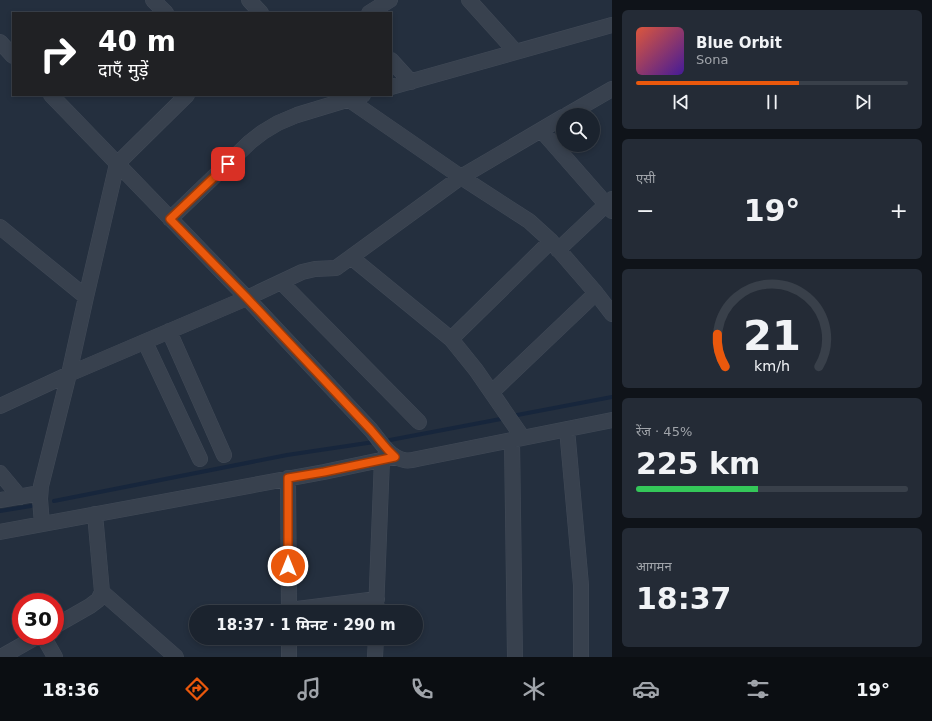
<!DOCTYPE html>
<html lang="hi">
<meta charset="utf-8">
<style>
:root{--surface:#1b232e;--page:#242b36;--text:#f1f3f6;--muted:#a0a4aa;--line:#39404a;--accent:#ea580c}
body{margin:0;font-family:"DejaVu Sans","Noto Sans Devanagari",sans-serif;background:var(--page);color:var(--text);height:100vh;display:flex;flex-direction:column;font-size:15px;white-space:nowrap}
*{box-sizing:border-box;margin:0}
p{font-size:13px;color:var(--muted)}
.icon{flex:none;width:22px;height:22px;fill:none;stroke:currentColor;stroke-width:2;stroke-linecap:round;stroke-linejoin:round}
.map{position:relative;flex:1;overflow:hidden}
.panel{display:flex;flex-direction:column;gap:10px;padding:10px;background:#0f1319;width:320px}
.panel>*{flex:none}
.banner{position:absolute;left:12px;top:12px;width:380px;height:84px;border-radius:0px;box-shadow:0 2px 6px #0003,0 0 0 1px var(--line);background:#202124;color:#fff;overflow:hidden}
.buttons{position:absolute;left:556px;top:108px;display:grid;gap:8px}
.buttons a{display:grid;place-items:center;width:44px;height:44px;border-radius:50%;background:var(--surface);box-shadow:0 2px 6px #0003,0 0 0 1px var(--line);font-size:20px}
.speed{position:absolute;left:12px;top:593px;display:flex;gap:8px;font-size:20px;font-weight:700;text-align:center}
.speed>*{display:grid;place-content:center;width:52px;height:52px;border-radius:50%;background:var(--surface);box-shadow:0 2px 6px #0003,0 0 0 1px var(--line);line-height:1}
.speed .limit{border:6px solid #d22;background:#fff;color:#111}
.pin{position:absolute;display:grid;place-items:center;width:34px;height:34px;color:#fff;margin:-17px;border-radius:8px;box-shadow:0 2px 6px #0006}
.me{position:absolute;width:44px;margin:-22px;rotate:0deg;stroke-linejoin:round;filter:drop-shadow(0 0 3px #0008)}
.turn{display:flex;align-items:center;gap:14px;height:84px;padding:0 20px;font-size:18px}
.turn .icon{width:52px;height:52px;stroke-width:2.5}
.turn b{display:block;font-size:28px;line-height:34px}
.big{font-size:30px;font-weight:700;line-height:1.1}
.panel .card{flex:1;display:flex;flex-direction:column;justify-content:center;gap:6px;min-width:0;padding:0 14px;border-radius:6px;background:var(--page)}
.panel .dial{align-items:center;gap:0}
.dial svg{height:104px;overflow:visible;fill:none;stroke:var(--line);stroke-width:7;stroke-linecap:round;text-anchor:middle}
.dial text{fill:var(--text);stroke:none}
.song{display:flex;align-items:center;gap:12px}
.cover{width:48px;height:48px;border-radius:6px;background:linear-gradient(135deg,hsl(10 70% 55%),hsl(260 70% 35%))}
.played{height:4px;border-radius:2px;background:linear-gradient(90deg,var(--accent) 60%,var(--line) 60%)}
.keys{display:flex;justify-content:space-around;direction:ltr}
.heat{display:flex;justify-content:space-between;align-items:center;font-size:22px;direction:ltr}
.charge{height:6px;border-radius:3px;background:linear-gradient(90deg,#34c759 45%,var(--line) 0)}
.trip{position:absolute;left:189px;top:605px;width:234px;height:40px;border-radius:20px;background:var(--surface);box-shadow:0 2px 6px #0003,0 0 0 1px var(--line);font-weight:700;line-height:40px;text-align:center}
.tabs{display:flex;height:64px;justify-content:space-around;align-items:center;background:#0b0e12;color:var(--muted)}
.tabs .icon{width:28px;height:28px}
.tabs .on{color:var(--accent)}
.tabs b{font-size:18px;color:var(--text)}
main{display:flex;flex:1;min-height:0}
.map>svg:first-child{display:block}
.lines{fill:none;stroke-linecap:round;stroke-linejoin:round}
.stream{stroke:#17263c;stroke-width:4}
.minor-casing{stroke:#414a57;stroke-width:16}
.minor{stroke:#38414e;stroke-width:15}
.route-casing{stroke:#983908;stroke-width:10}
.route{stroke:#ea580c;stroke-width:7}
</style>
<main>
<div class="map">
<svg width="612" height="657" viewBox="0 0 612 657">
<rect width="100%" height="100%" fill="#242f3e"/>
<g class="lines">
<path class="stream" d="M 512,416 L 612,397
M 390,440 L 506,418
M 54,501 L 287,455 L 374,442
M 0,511 L 31,506"/>
<g class="minor-casing">
<path id="minor" d="M 153,0 L 166,13
M 249,0 L 261,13
M 469,0 L 516,52
M 369,13 L 390,0
M 0,42 L 13,56
M 391,60 L 411,82
M 391,87 L 612,25
M 51,95 L 247,298 L 371,430 C 380,441 389,457 404,460 C 408,461 413,460 417,459 L 612,420
M 348,99 L 461,177 L 529,221 L 551,241 L 596,293 L 612,314
M 567,115 L 612,89
M 541,130 L 612,211
M 170,219 L 250,142 L 263,132 L 278,123 L 297,115 L 363,95
M 0,227 L 86,297
M 558,250 L 612,199
M 352,258 L 451,339 L 476,370 L 523,438
M 281,282 L 419,422
M 169,331 L 224,455
M 451,339 L 551,241
M 145,342 L 200,459
M 492,392 L 596,293
M 0,406 L 69,374 L 247,298 L 302,272 L 315,269 L 336,268 L 461,177 L 563,117
M 567,429 L 581,585 L 581,657
M 512,440 L 515,657
M 0,473 L 20,497
M 288,478 L 289,612
M 0,500 L 40,493
M 42,524 L 40,499 L 41,486 L 69,374 L 86,297 L 117,164 L 187,95
M 0,532 L 324,472 L 395,457
M 102,592 L 176,657
M 289,610 L 377,599
M 376,612 L 382,459
M 55,626 L 90,606 L 98,600 L 102,592 L 95,514
M 43,636 L 55,657
M 289,638 L 289,657
M 1,657 L 38,636
M 375,657 L 376,638"/>
</g>
<use href="#minor" class="minor"/>
</g>
<g class="lines">
<g class="route-casing">
<path id="route" d="M 228,164 L 170,219 L 247,298 L 371,430 L 388,450 L 395,457 L 324,472 L 288,478 L 288,566"/>
</g>
<use href="#route" class="route"/>
</g>
</svg>
<div class="buttons">
<a><svg class="icon" aria-label="search" viewBox="0 0 24 24"><circle cx="10" cy="10" r="6"/><path d="M15 15l6 6"/></svg></a>
</div>
<div class="speed"><div class="limit">30</div></div>
<div class="pin" style="left:228px;top:164px;background:#d93025"><svg class="icon" aria-label="arrive" viewBox="0 0 24 24"><path d="M6 21V4h12l-3 4 3 4H6"/></svg></div>
<svg class="me" style="left:288px;top:566px" viewBox="-20 -20 40 40"><circle r="17" fill="#ea580c" stroke="#fff" stroke-width="3"/><path d="M0-11L8 9 0 5-8 9z" fill="#fff"/></svg>
<div class="trip">18:37 · 1 मिनट · 290 m</div>
<div class="banner">
<div class="turn"><svg class="icon" aria-label="right" viewBox="0 0 24 24"><path d="M7 20v-9h11M14 6l5 5-5 5"/></svg><div><b>40 m</b>दाएँ मुड़ें</div></div>
</div>
</div>
<section class="panel">
<div class="card">
<div class="song"><i class="cover"></i><div><b>Blue Orbit</b><p>Sona</p></div></div>
<div class="played"></div>
<div class="keys"><svg class="icon" aria-label="previous" viewBox="0 0 24 24"><path d="M18 5L8 12l10 7zM5 5v14"/></svg><svg class="icon" aria-label="pause" viewBox="0 0 24 24"><path d="M8 5v14M16 5v14"/></svg><svg class="icon" aria-label="next" viewBox="0 0 24 24"><path d="M6 5l10 7-10 7zM19 5v14"/></svg></div>
</div>
<div class="card"><p>एसी</p>
<div class="heat"><a>−</a><b class="big">19°</b><a>+</a></div>
</div>
<div class="card dial"><svg viewBox="0 0 100 80">
<path d="M14 69A42 42 0 1 1 86 69"/>
<path d="M14 69A42 42 0 0 1 8 44" stroke="#ea580c"/>
<text x="50" y="56" font-size="32" font-weight="700">21</text>
<text x="50" y="72" font-size="11">km/h</text>
</svg></div>
<div class="card"><p>रेंज · 45%</p><b class="big">225 km</b><div class="charge"></div></div>
<div class="card"><p>आगमन</p><b class="big">18:37</b></div>
</section>
</main>
<nav class="tabs">
<b>18:36</b>
<svg class="icon on" aria-label="directions" viewBox="0 0 24 24"><path d="M12 3l9 9-9 9-9-9zM9 14v-3h6M13 9l2 2-2 2"/></svg>
<svg class="icon" aria-label="music" viewBox="0 0 24 24"><path d="M9 18V5l10-2v13"/><circle cx="6" cy="18" r="3"/><circle cx="16" cy="16" r="3"/></svg>
<svg class="icon" aria-label="phone" viewBox="0 0 24 24"><path d="M5 4h4l2 5-3 2q2 4 5 5l2-3 5 2v4C11 20 4 13 5 4z"/></svg>
<svg class="icon" aria-label="climate" viewBox="0 0 24 24"><path d="M12 3v18M4 7l16 10M4 17L20 7"/></svg>
<svg class="icon" aria-label="car" viewBox="0 0 24 24"><path d="M5 17H2v-5l4-1 3-4h7l3 4 3 1v5h-3M9 17h6M6 11h13"/><circle cx="7" cy="17" r="2"/><circle cx="17" cy="17" r="2"/></svg>
<svg class="icon" aria-label="filters" viewBox="0 0 24 24"><path d="M4 7h16M4 17h16"/><circle cx="9" cy="7" r="2"/><circle cx="15" cy="17" r="2"/></svg>
<b>19°</b>
</nav>
